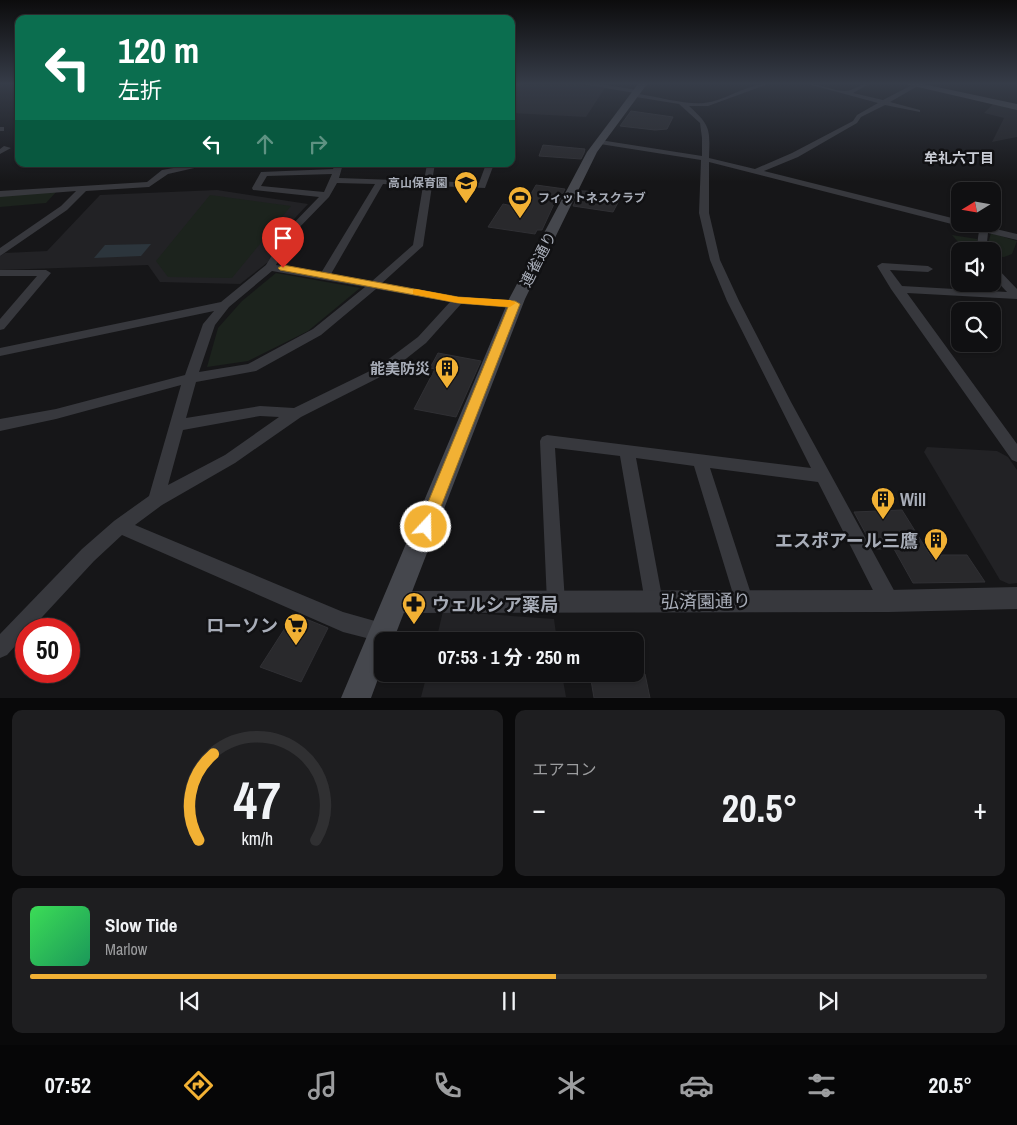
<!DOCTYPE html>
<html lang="ja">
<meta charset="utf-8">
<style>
:root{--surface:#101012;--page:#1e1e20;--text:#f1f3f6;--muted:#9c9d9f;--line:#303032;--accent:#f2b134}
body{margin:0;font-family:"Archivo Narrow","Noto Sans JP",sans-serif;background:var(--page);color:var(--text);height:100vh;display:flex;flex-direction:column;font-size:19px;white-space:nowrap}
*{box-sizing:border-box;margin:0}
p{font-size:16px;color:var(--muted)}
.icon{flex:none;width:28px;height:28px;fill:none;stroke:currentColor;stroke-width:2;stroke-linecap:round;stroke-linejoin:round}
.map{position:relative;height:698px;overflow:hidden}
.details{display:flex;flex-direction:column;gap:12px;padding:12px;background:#09090a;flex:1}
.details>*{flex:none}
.banner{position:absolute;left:15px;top:15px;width:500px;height:152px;border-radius:10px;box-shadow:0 1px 4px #0004,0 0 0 1px var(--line);background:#0b6e4f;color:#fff;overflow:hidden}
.needle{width:32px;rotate:259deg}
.controls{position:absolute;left:951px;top:182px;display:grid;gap:10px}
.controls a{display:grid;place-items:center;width:50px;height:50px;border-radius:10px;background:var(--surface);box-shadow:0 1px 4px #0004,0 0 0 1px var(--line);font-size:25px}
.speed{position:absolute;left:15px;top:618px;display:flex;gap:10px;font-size:25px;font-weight:700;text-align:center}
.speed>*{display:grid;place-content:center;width:65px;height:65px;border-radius:50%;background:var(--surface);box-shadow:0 1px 4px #0004,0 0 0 1px var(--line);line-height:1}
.speed .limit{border:8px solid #d22;background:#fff;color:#111}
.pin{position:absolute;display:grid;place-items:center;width:42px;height:42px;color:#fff;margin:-51px -21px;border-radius:50% 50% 50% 0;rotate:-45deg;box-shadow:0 0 5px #0007}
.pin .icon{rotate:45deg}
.me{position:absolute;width:55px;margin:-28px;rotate:21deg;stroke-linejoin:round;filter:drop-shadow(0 0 4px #0008)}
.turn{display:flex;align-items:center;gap:18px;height:105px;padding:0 20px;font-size:22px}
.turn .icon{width:65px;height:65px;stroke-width:2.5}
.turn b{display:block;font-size:35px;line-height:42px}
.lanes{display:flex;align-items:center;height:48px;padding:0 20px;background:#0003;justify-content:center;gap:25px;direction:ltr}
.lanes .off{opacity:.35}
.big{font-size:38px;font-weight:700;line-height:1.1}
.details .tile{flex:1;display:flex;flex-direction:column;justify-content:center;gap:8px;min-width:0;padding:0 18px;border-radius:10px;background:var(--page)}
.details .dial{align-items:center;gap:0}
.dial svg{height:130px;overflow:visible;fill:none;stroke:var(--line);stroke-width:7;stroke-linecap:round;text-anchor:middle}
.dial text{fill:var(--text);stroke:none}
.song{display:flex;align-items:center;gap:15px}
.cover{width:60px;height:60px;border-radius:8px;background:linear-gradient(135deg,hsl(130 70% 55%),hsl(150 70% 35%))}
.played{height:5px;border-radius:2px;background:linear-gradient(90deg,var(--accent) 55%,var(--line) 55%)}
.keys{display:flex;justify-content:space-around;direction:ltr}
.heat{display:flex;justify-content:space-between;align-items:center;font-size:28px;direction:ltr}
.details .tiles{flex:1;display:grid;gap:12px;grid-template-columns:1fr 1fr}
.tile:last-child{grid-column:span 2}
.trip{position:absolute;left:374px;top:632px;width:270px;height:50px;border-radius:10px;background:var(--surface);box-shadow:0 1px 4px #0004,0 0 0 1px var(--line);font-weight:700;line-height:50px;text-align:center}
.tabs{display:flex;height:80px;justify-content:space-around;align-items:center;background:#060607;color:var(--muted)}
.tabs .icon{width:35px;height:35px}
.tabs .on{color:var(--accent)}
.tabs b{font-size:22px;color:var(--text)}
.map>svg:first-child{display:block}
.built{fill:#222225}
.green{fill:#1c231d}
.water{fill:#2c353c}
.building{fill:#29292c;stroke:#303034}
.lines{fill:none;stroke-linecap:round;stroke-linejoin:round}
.minor{fill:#37383d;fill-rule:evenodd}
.tertiary{fill:#37383d;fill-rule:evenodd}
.secondary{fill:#45474d;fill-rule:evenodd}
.route{fill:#f2b134;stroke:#9d7322}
.slow{fill:#f59e0b}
.labels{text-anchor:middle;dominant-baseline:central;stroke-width:5;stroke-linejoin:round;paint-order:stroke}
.far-poi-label{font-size:12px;font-weight:bold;fill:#a8adb8;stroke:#111113;text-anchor:end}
.far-neighbourhood-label{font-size:14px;font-weight:bold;fill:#c9ccd4;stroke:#111113}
.street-label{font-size:15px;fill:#a8adb8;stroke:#111113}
.poi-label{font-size:15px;font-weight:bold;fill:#a8adb8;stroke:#111113;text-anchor:end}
.near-poi-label{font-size:18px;font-weight:bold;fill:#a8adb8;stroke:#111113;text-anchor:start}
.near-street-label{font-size:18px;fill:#a8adb8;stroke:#111113}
</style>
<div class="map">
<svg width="1017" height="698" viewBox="0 0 1017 698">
<rect width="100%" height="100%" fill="#161618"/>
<path class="built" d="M 575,84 L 605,88 L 586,117 L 511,113 L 511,85 Z
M 993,104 L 1017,109 L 1017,137 L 992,142 L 1004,118 L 984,113 Z
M 217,190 L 308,204 L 283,231 L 268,262 L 240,284 L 160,282 L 148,265 L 0,270 L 0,256 L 5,253 L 47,251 L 100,195 Z
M 927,447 L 997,451 L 1008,457 L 1017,470 L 1017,583 L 1009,584 L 1000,580 L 924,452 Z
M 443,611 L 554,619 L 557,641 L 436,641 Z
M 427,674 L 562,674 L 566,697 L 421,697 Z"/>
<path class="green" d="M 58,190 L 46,203 L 0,207 L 0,194 Z
M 210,195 L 291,206 L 232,278 L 168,277 L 156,261 Z
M 991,233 L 1017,241 L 1012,254 L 1004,257 L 993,256 L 992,251 L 986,251 Z
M 952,235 L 977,239 L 977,251 L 966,251 Z
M 276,273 L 360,288 L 308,331 L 248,361 L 207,367 L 218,328 L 242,301 Z"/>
<path class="water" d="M 151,244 L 141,256 L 94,258 L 105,245 Z"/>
<path class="building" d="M 631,111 L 673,117 L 667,129 L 655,130 L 620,126 Z
M 543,145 L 585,149 L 584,153 L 581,159 L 539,156 Z
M 536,185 L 565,189 L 558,203 L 554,204 L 542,230 L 537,230 L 535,234 L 488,227 L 503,204 L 523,208 Z
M 580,191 L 586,191 L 621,197 L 613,212 L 573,206 Z
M 438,353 L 481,361 L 456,417 L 414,409 L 435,369 L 430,368 Z
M 902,510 L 930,555 L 967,555 L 985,582 L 913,583 L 894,549 L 874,549 L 854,512 Z
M 294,614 L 328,628 L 301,682 L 260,667 Z
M 590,674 L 645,674 L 650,698 L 594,698 Z"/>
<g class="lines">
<path class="minor" d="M 511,84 L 525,84 L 511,87 Z
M 581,84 L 599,84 L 638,90 L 641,92 L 639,94 C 658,97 687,105 704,103 C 726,101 745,84 768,84 L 708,106 L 689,106 C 711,126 710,129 709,158 L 755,169 L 792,153 L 853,121 L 857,115 L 878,103 L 808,84 C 821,84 833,91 845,91 C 853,91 859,84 869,84 L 853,93 L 883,100 L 912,85 L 916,85 L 916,87 L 890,102 L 920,110 L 920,112 L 885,105 L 861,117 L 857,123 L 798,157 L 764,171 L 960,220 L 960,224 L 975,224 L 1017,234 L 1017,240 L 988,233 L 986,251 L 976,251 L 979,231 L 709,162 L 709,213 L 720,260 L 739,301 L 791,402 L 896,594 L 898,601 L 896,608 L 889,610 L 882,608 L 818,482 L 710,468 L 753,600 L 751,607 L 744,609 L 737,607 L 694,466 L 636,458 L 663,602 L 661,609 L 654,611 L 647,609 L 645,602 L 620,456 L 555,448 L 565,602 L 563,609 L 556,611 L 549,609 L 547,602 L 540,441 L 542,437 L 547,435 L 811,468 L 727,301 L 710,260 L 699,213 L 701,160 L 600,144 L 596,142 L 600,140 L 702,156 L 702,138 L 700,123 L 679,104 L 636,97 L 633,95 L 635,93 Z
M 0,127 L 4,127 L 4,131 L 0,131 Z
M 4,146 L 11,148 L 0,154 L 0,149 Z
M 196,164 L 212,164 L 168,174 L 149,187 L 86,191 L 67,210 L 0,256 L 0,248 L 61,206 L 76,191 L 0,197 L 0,191 L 147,182 L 162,170 Z
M 335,164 L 343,164 L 339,178 L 424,181 L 427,164 L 435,164 L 432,181 L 479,183 L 486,164 L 494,164 L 485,188 L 432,186 L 423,246 L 382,283 L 458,297 L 515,301 L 521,304 L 515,307 L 461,304 L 426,343 L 388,373 L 301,417 L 235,463 L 162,505 L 135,525 L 343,612 L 389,625 L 392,632 L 389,639 L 382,642 L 343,632 L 122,535 L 94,561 L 31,629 L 26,629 L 26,634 L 7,655 L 0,658 L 0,634 L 82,549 L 114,521 L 149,496 L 181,385 L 56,419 L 0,431 L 0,419 L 56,409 L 185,375 L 203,324 L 214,311 L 0,356 L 0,348 L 221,302 L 266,265 L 287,230 L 319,197 L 253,190 L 252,188 L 261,172 L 333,169 ZM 332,174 L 324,192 L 261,186 L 267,176 ZM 337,183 L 375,184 L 321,273 L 276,265 L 294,233 L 329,197 ZM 383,184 L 423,186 L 413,245 L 371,282 L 331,274 ZM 272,271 L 365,287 L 313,329 L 248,364 L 199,372 L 215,325 L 229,307 ZM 376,289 L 450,302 L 418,337 L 378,367 L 294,408 L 260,406 L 186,418 L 196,382 L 256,371 L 321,335 ZM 260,416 L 279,417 L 225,455 L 168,485 L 183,430 Z
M 882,263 L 928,266 L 933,269 L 928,272 L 890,270 L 902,286 L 1007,292 L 992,276 L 992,266 L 996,267 L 1017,289 L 1017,299 L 907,293 L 1017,444 L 1017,462 L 1012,460 L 891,289 L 877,266 Z
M 0,270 L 46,270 L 51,273 L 4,329 L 0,330 L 0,319 L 37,276 L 0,276 Z"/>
<path class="tertiary" d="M 1017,587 L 1017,609 L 889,612 L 395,613 L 387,610 L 384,602 L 387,594 L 395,591 L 889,590 Z"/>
<path class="secondary" d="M 638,84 L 647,84 L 597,152 L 525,299 L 393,641 L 382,641 L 382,668 L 371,698 L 341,698 L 509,299 L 587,152 Z
M 905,84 L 923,84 L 1017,104 L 1017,110 Z"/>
</g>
<linearGradient id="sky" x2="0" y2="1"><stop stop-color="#0c0c0d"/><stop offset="0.46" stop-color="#363c48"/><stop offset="1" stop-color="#363c48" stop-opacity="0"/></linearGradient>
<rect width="1017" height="182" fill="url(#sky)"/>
<path class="route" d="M 283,265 L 458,297 L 515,301 L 520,304 L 431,532 L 426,534 L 420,532 L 418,527 L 508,307 L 458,303 L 280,270 L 278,268 Z"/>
<path class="slow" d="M 416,289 L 458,297 L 510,300 L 516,303 L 510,307 L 458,303 L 413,294 L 413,290 Z"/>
<defs>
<g id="school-pin" transform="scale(1.25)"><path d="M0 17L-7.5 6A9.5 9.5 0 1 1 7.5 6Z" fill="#f2b134" stroke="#111113"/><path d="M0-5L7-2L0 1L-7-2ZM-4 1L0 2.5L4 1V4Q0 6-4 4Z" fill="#111"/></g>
<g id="stadium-pin" transform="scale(1.25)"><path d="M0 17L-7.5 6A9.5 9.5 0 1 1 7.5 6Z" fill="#f2b134" stroke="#111113"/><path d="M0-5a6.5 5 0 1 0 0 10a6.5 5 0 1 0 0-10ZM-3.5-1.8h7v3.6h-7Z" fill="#111"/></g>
<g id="building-pin" transform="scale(1.25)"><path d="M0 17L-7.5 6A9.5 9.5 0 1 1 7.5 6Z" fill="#f2b134" stroke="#111113"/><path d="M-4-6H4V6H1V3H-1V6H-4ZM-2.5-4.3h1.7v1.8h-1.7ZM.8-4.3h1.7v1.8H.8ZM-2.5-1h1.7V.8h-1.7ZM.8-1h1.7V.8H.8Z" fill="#111"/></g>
<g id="pharmacy-pin" transform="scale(1.25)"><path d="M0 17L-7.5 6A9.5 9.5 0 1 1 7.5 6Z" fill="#f2b134" stroke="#111113"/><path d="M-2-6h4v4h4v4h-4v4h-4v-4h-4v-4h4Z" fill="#111"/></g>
<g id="supermarket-pin" transform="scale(1.25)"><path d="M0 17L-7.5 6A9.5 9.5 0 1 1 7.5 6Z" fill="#f2b134" stroke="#111113"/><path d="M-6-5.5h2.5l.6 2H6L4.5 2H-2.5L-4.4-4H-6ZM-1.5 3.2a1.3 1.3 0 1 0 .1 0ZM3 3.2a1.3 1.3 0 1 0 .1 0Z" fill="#111"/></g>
</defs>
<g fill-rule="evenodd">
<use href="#school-pin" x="466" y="183"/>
<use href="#stadium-pin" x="520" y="198"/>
<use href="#building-pin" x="447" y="368"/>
<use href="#building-pin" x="883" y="499"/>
<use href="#building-pin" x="936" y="540"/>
<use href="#pharmacy-pin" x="414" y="604"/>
<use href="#supermarket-pin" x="296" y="625"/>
</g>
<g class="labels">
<g class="far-poi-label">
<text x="448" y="183">高山保育園</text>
<text x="538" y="198" text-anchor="start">フィットネスクラブ</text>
</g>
<g class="far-neighbourhood-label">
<text x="959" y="158">牟礼六丁目</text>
</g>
<g class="street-label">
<text transform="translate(538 259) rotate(-63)">連雀通り</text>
</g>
<g class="poi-label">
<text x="430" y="368">能美防災</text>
</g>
<g class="near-poi-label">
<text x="900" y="499">Will</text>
<text x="918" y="540" text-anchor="end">エスポアール三鷹</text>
<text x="432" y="604">ウェルシア薬局</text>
<text x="278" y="625" text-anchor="end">ローソン</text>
</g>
<g class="near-street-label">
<text transform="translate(706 601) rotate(-1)">弘済園通り</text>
</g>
</g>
</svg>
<div class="controls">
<a><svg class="needle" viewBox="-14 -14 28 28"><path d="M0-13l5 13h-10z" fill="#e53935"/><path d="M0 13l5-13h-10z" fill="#9c9d9f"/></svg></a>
<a><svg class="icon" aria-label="sound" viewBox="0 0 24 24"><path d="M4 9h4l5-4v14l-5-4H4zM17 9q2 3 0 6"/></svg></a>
<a><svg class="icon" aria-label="search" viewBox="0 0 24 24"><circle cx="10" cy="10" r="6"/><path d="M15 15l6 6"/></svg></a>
</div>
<div class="speed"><div class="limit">50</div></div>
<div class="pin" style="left:283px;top:268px;background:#d93025"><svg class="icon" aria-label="arrive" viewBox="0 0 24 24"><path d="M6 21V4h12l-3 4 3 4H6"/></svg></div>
<svg class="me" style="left:426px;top:527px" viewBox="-20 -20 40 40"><circle r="17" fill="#f2b134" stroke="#fff" stroke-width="3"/><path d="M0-11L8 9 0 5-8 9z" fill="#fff"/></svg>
<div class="trip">07:53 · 1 分 · 250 m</div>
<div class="banner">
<div class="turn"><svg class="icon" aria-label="left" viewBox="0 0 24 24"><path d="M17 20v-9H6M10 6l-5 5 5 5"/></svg><div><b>120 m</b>左折</div></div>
<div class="lanes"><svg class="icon" aria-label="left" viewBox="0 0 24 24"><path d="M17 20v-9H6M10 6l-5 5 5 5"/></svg><svg class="icon off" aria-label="ahead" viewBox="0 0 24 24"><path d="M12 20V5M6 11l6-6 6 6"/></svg><svg class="icon off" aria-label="right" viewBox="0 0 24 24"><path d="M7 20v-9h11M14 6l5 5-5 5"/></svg></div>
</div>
</div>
<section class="details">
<div class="tiles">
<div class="tile dial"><svg viewBox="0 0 100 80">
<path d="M14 69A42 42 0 1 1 86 69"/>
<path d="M14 69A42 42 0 0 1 23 16" stroke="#f2b134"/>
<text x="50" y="56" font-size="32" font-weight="700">47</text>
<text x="50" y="72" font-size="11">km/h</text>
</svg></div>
<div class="tile"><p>エアコン</p>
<div class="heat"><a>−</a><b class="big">20.5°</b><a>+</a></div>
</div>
<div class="tile">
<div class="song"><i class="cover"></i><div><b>Slow Tide</b><p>Marlow</p></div></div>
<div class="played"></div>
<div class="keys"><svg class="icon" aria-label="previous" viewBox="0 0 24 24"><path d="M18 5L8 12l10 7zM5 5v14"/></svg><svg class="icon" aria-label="pause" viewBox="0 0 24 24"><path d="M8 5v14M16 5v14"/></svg><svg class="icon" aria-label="next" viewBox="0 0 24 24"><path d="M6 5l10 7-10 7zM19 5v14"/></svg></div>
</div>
</div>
</section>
<nav class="tabs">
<b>07:52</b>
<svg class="icon on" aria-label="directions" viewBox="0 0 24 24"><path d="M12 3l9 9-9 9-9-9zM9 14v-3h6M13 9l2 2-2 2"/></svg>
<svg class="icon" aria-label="music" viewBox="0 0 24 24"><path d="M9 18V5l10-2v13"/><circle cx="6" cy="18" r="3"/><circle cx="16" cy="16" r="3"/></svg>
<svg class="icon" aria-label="phone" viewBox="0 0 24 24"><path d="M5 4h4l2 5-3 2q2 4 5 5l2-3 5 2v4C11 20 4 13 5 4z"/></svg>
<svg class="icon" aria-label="climate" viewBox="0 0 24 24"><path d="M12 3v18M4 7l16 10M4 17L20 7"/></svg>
<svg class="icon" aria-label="car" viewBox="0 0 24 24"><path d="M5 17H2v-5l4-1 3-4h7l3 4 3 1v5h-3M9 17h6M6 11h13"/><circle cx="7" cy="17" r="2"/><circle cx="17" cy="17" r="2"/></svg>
<svg class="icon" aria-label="filters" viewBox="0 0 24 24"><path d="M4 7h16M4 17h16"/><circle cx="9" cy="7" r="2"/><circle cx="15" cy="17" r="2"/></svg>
<b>20.5°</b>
</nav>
